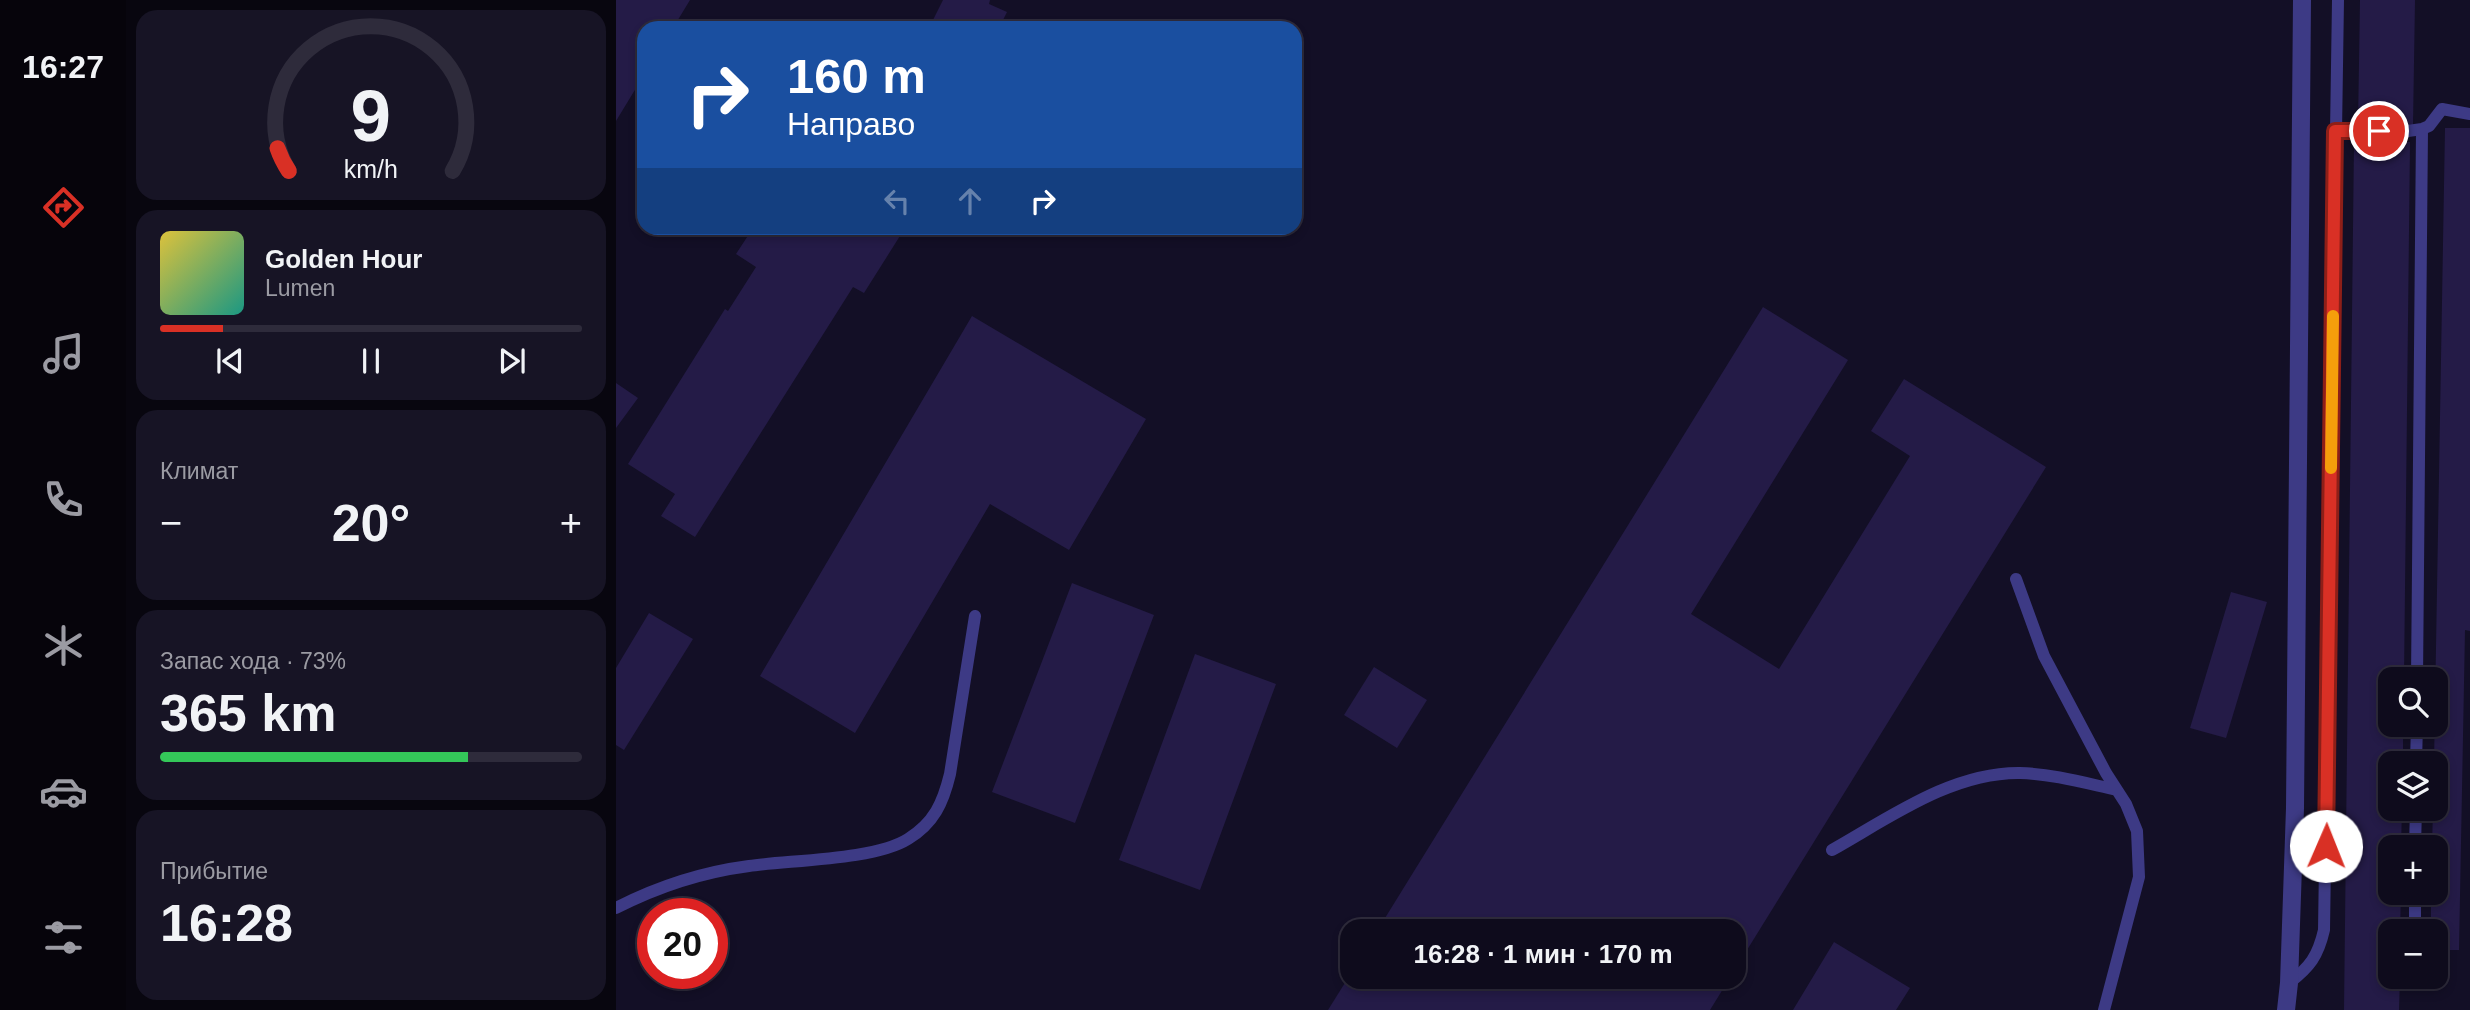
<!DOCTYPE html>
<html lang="ru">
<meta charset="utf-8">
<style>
:root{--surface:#0e0b1c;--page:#171425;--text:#f1f3f6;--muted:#9b9ba3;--line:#2e2b3b;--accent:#d93025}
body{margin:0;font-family:Helvetica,sans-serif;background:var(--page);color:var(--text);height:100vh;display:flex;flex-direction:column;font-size:26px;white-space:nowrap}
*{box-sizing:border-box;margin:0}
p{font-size:23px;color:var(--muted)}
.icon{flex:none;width:38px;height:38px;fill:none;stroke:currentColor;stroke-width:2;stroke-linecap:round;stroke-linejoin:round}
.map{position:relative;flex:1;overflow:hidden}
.panel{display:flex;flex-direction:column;gap:10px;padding:10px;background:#08060f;width:490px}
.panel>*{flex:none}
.banner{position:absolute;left:21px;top:21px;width:665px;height:214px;border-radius:21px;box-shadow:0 4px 10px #0003,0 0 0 2px var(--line);background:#1a4fa0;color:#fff;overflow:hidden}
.buttons{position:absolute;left:1762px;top:667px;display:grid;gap:14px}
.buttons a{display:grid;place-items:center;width:70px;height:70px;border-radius:14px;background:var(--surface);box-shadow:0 4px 10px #0003,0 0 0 2px var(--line);font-size:35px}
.speed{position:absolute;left:21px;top:898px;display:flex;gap:14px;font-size:35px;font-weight:700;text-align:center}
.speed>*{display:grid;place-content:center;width:91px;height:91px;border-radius:50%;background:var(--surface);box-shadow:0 4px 10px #0003,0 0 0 2px var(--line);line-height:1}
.speed .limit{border:10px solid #d22;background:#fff;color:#111}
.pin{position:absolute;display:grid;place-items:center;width:60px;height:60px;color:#fff;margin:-30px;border:4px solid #fff;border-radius:50%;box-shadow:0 2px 7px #0007}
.me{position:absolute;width:77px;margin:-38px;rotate:1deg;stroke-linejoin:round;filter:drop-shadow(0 0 5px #0008)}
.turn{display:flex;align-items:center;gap:24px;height:147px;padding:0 35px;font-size:32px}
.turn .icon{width:91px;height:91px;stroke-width:2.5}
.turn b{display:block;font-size:49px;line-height:60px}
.lanes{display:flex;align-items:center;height:66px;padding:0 35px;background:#0003;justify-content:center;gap:35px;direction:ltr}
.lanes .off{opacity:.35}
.big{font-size:52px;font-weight:800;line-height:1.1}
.panel .tile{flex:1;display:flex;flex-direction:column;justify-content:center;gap:10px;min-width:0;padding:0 24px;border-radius:21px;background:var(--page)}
.panel .dial{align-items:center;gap:0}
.dial svg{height:182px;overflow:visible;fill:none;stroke:var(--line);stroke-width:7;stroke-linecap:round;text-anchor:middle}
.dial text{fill:var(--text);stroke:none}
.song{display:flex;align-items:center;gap:21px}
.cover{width:84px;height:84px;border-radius:10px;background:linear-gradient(135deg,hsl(50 70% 55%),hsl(170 70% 35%))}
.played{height:7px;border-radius:4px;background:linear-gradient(90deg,var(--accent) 15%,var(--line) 15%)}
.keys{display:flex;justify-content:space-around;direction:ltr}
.heat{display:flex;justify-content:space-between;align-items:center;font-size:38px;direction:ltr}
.charge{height:10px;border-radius:5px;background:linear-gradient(90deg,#34c759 73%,var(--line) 0)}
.trip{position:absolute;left:724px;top:919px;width:406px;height:70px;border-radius:21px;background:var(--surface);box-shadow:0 4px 10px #0003,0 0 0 2px var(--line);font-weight:800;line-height:70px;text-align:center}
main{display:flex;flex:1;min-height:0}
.dock{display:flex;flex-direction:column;width:126px;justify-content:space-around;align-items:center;background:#06040b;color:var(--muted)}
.dock .icon{width:49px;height:49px}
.dock .current{color:var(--accent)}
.dock b{font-size:32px;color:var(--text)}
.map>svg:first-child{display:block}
.building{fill:#241b47}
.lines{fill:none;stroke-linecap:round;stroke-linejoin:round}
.lane{stroke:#3d3a85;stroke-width:12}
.street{stroke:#3d3a85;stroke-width:18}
.route-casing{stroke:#8d1f18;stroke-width:18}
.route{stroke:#d93025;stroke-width:12}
.slow{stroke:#f59e0b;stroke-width:12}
</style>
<main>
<nav class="dock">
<b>16:27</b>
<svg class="icon current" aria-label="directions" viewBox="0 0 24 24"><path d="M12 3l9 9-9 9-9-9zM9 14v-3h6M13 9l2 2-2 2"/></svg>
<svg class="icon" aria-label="music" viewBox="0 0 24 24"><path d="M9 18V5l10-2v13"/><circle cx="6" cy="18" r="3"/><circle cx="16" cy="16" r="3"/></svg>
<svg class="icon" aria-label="phone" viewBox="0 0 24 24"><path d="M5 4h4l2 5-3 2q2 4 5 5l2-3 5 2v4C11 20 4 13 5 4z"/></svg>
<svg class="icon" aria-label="climate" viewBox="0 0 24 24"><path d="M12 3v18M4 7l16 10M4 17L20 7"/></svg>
<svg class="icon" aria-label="car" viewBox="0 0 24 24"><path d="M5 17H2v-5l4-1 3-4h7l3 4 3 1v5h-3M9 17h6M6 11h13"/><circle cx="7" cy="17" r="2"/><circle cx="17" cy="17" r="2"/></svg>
<svg class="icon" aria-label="filters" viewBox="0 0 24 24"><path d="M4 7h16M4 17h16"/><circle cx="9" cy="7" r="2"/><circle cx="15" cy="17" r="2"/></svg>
</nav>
<section class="panel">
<div class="tile dial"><svg viewBox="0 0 100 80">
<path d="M14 69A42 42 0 1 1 86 69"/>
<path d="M14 69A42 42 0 0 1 9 59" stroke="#d93025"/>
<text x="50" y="56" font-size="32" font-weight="700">9</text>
<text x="50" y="72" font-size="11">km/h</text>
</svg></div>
<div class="tile">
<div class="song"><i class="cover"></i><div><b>Golden Hour</b><p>Lumen</p></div></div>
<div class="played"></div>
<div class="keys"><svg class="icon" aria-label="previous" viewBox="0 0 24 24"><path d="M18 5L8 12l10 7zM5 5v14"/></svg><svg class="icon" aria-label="pause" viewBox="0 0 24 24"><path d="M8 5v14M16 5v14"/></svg><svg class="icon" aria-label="next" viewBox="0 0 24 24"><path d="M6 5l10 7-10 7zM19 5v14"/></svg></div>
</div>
<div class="tile"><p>Климат</p>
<div class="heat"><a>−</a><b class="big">20°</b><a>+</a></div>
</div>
<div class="tile"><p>Запас хода · 73%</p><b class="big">365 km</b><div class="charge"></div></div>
<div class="tile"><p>Прибытие</p><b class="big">16:28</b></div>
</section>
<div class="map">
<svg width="1854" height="1010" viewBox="0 0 1854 1010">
<rect width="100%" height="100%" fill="#130f26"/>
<path class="building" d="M 0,0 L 74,0 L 57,28 L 28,28 L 28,75 L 0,121 Z
M 327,0 L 374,0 L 373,4 L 391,12 L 383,28 L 369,28 L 363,25 L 362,28 L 328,28 L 316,22 Z
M 1744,0 L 1799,0 L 1797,125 L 1742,124 Z
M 1829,128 L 1854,128 L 1854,631 L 1849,630 L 1843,950 L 1820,950 L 1820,931 L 1815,931 L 1815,892 L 1820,892 L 1820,847 L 1816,847 L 1817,808 L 1820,808 L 1820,763 L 1818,763 Z
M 1738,142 L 1794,142 L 1788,679 L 1774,679 L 1774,724 L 1787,724 L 1787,763 L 1774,763 L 1774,808 L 1786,808 L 1785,847 L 1774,847 L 1774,892 L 1785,892 L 1784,931 L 1774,931 L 1774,976 L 1784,976 L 1783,1010 L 1728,1010 Z
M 137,228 L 289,228 L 248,293 L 237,287 L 79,537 L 45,516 L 59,494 L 12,464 L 109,309 L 112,311 L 140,267 L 120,254 Z
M 1147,307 L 1232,360 L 1075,614 L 1163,669 L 1294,456 L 1255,431 L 1288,379 L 1430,467 L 1118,971 L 1118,931 L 761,931 Z
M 356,316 L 530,419 L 453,550 L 374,504 L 239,733 L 144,676 Z
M 0,383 L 22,398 L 0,428 Z
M 456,583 L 538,615 L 459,823 L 376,792 Z
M 1615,592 L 1651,602 L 1610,738 L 1574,728 Z
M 33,613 L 77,639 L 8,750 L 0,745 L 0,668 Z
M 579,654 L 660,684 L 584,890 L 503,860 Z
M 758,667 L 811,700 L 781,748 L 728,715 Z
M 1218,942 L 1294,988 L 1280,1010 L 1177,1010 Z
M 737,970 L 737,976 L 1115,976 L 1094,1010 L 712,1010 Z"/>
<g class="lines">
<path class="lane" d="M 1719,131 L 1785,132 L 1806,129 L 1813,126 L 1826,109 L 1854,114
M 1400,579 L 1428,656 L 1490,773 L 1510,804 L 1521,831 L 1523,877 L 1488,1010
M 1801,679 L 1806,129
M 1800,763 L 1801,724
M 1799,847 L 1800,808
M 1216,850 C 1273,818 1336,772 1404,773 C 1437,774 1469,783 1501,790
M 0,908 C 41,887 87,872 133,866 C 174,860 259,860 292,839 C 318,823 327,803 334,774 L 359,616
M 1799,931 L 1799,892
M 1673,983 C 1694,967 1702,956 1708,930 L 1722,0"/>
<path class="street" d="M 1670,1010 L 1673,983 L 1679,808 L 1686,0"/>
</g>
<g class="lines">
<g class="route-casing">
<path id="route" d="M 1710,846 L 1719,131 L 1763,131"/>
</g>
<use href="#route" class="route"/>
<path class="slow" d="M 1715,468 L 1717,316"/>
</g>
</svg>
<div class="buttons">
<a><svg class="icon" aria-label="search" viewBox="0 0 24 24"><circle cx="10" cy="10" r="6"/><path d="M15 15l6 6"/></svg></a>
<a><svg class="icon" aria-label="layers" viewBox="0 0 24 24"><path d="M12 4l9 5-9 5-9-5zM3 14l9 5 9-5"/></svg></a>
<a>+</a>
<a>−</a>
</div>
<div class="speed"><div class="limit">20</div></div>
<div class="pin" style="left:1763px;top:131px;background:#d93025"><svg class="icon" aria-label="arrive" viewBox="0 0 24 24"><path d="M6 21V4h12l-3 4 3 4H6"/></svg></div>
<svg class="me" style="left:1710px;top:846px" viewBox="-20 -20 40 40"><circle r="19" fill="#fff"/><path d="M0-13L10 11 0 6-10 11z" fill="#d93025"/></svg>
<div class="trip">16:28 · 1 мин · 170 m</div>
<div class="banner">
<div class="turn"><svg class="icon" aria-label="right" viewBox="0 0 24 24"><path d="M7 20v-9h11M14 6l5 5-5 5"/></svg><div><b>160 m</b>Направо</div></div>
<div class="lanes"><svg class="icon off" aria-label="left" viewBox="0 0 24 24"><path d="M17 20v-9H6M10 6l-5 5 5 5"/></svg><svg class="icon off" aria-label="ahead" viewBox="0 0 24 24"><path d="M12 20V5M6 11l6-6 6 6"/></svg><svg class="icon" aria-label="right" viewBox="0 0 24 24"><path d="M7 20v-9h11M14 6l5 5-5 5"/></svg></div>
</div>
</div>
</main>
